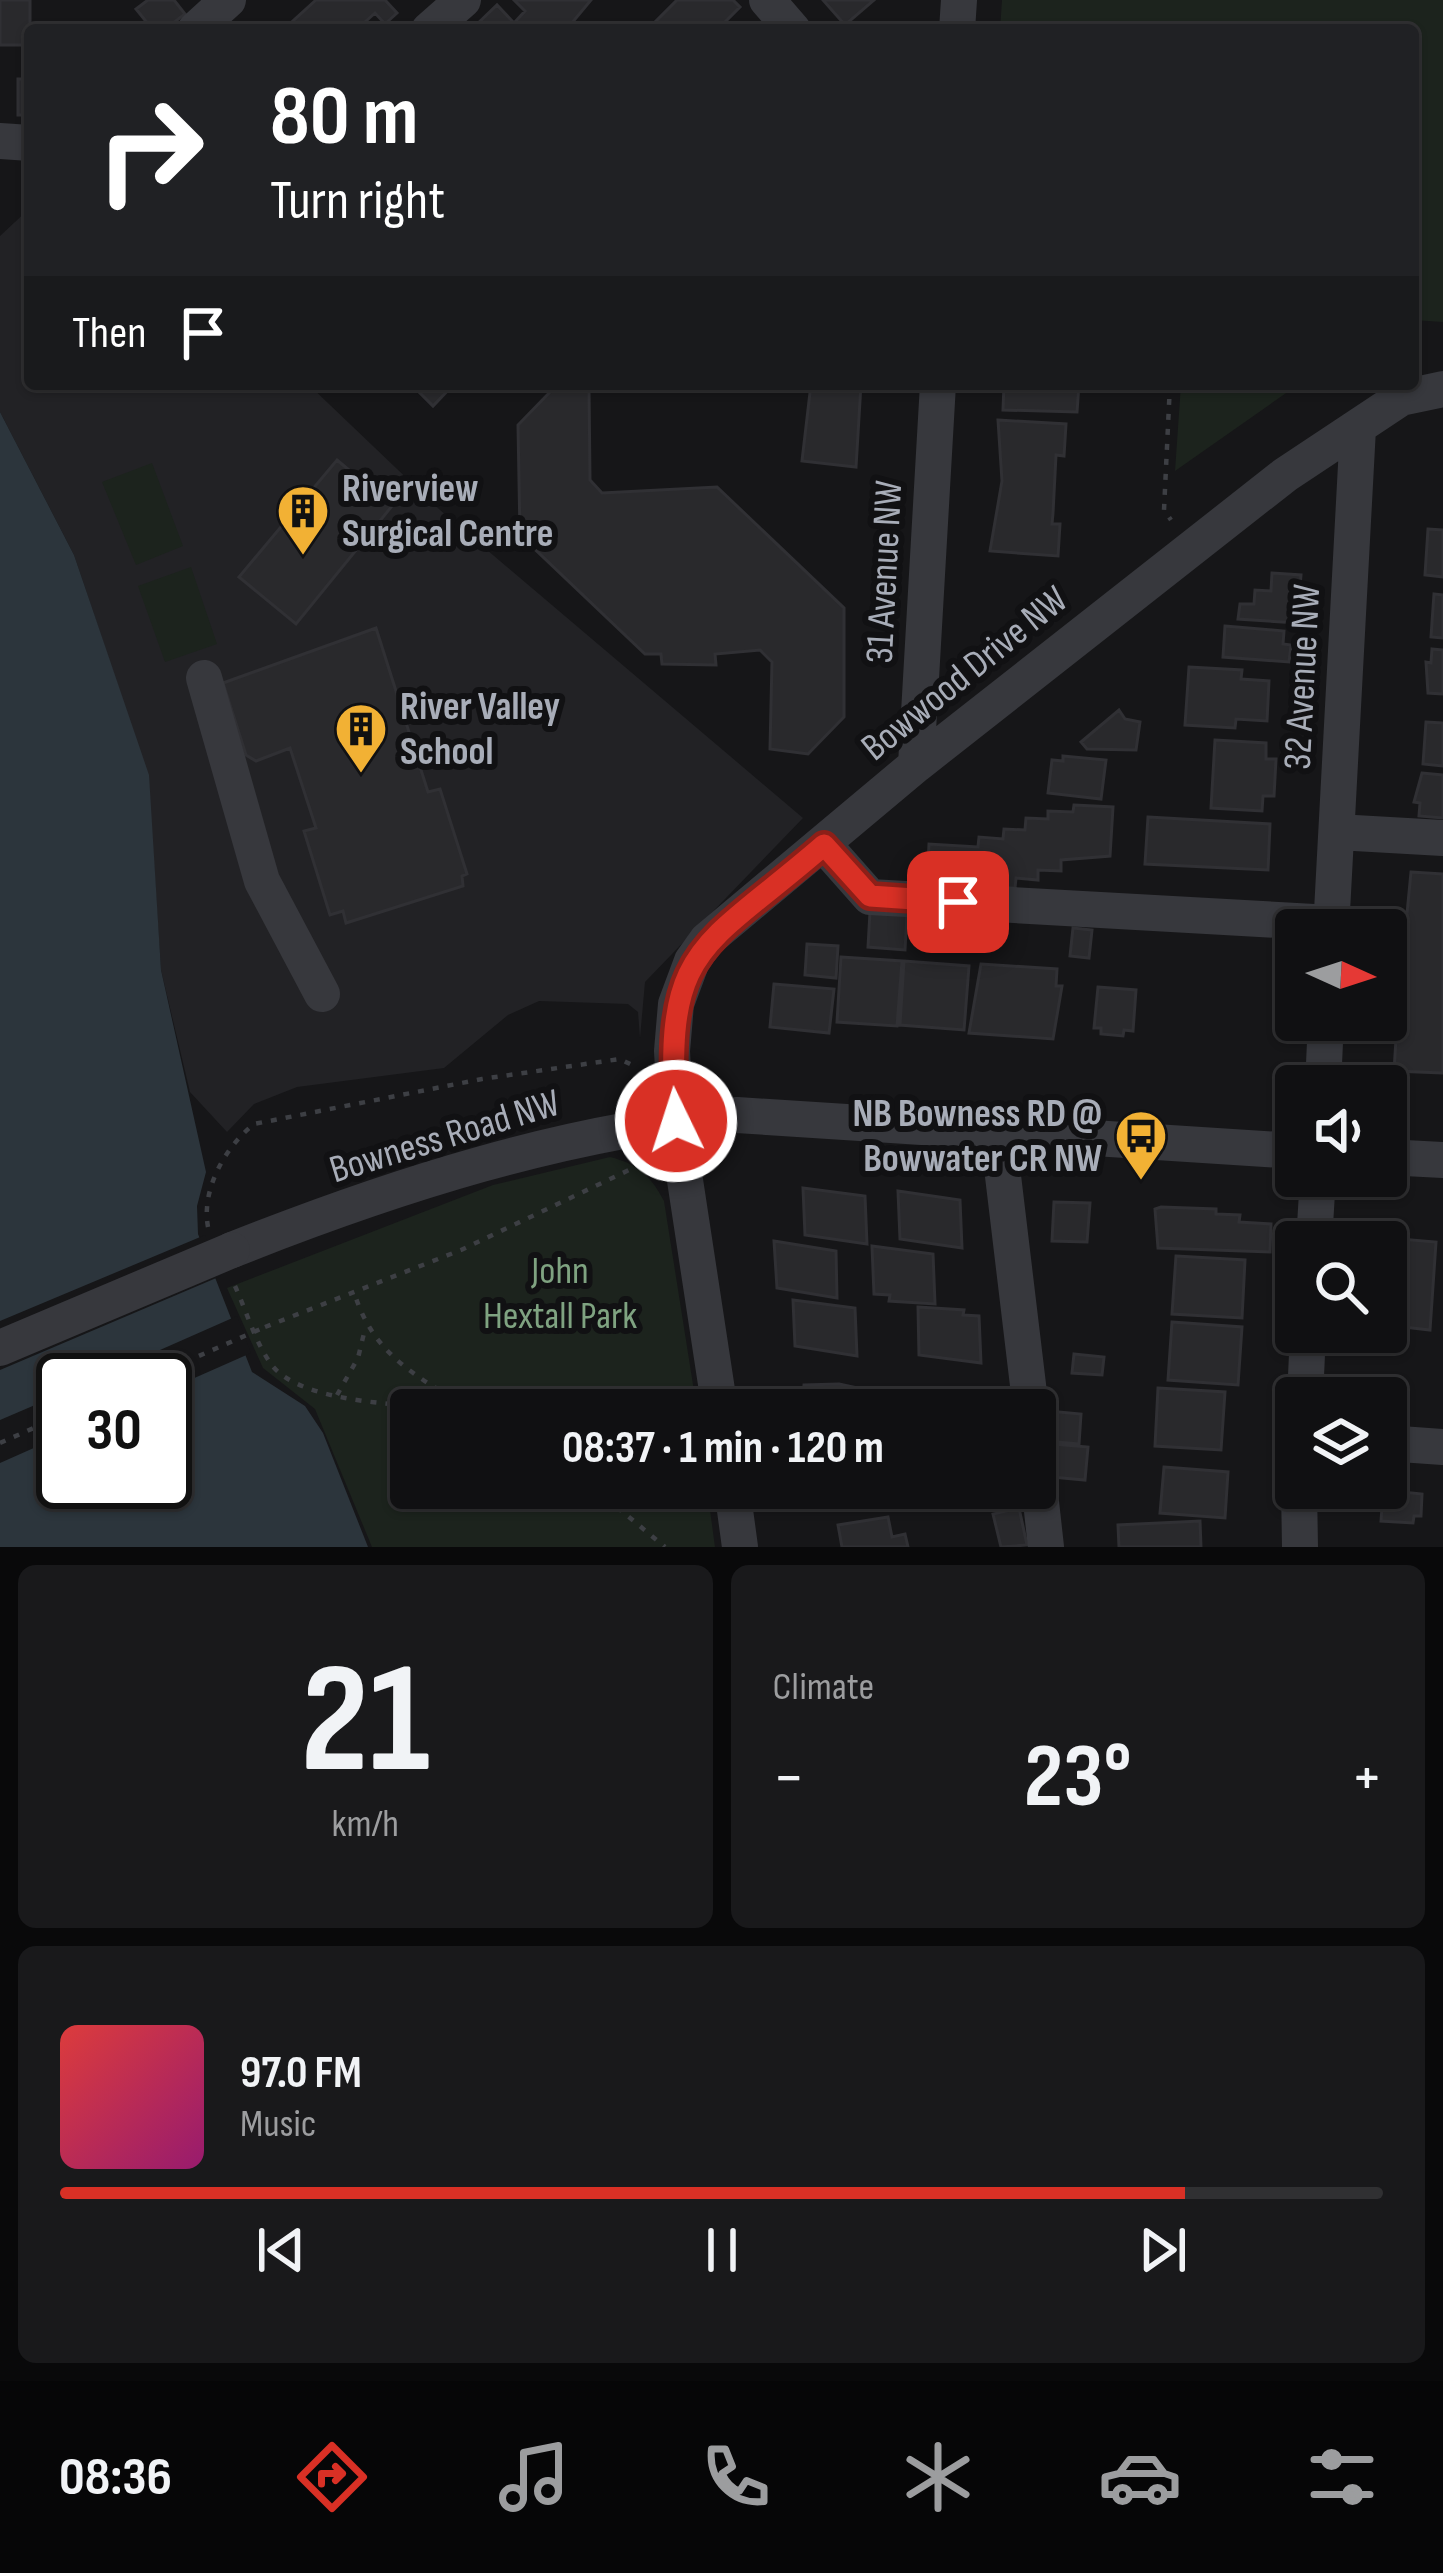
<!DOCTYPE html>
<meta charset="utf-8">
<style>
:root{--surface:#101012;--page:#19191b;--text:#f1f3f6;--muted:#9c9d9f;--line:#303032;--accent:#d93025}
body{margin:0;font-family:"Sofia Sans Condensed",sans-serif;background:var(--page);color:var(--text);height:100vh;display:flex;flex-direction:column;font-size:45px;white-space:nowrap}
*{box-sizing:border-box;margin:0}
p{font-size:39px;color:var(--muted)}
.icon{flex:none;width:66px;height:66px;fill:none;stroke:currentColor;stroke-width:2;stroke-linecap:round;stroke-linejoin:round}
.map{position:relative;height:1547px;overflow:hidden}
.sheet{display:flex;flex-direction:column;gap:18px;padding:18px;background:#09090a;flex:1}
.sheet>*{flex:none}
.hud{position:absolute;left:24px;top:24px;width:1395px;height:366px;border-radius:12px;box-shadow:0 3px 9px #0004,0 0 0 3px var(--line);background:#202124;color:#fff;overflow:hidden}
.needle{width:78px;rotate:93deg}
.tools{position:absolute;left:1275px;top:909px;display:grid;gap:24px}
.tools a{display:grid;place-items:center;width:132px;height:132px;border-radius:12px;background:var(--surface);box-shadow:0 3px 9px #0004,0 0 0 3px var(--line);font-size:60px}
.speed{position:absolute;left:36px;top:1353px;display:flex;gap:24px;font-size:60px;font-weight:700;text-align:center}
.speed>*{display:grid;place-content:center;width:156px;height:156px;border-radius:50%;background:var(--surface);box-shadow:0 3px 9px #0004,0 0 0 3px var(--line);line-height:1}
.speed .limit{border:6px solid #111;border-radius:18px;background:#fff;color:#111}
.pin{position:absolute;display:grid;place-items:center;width:102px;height:102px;color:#fff;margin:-51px;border-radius:24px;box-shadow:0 6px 18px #0006}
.me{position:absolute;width:132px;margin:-66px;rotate:356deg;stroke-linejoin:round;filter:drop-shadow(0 0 9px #0008)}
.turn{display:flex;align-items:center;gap:42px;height:252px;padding:0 48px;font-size:54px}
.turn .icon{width:156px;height:156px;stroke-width:2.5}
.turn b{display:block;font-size:84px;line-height:102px}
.then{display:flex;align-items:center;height:114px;padding:0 48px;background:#0003;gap:24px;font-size:45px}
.big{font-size:90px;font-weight:700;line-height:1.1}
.sheet .tile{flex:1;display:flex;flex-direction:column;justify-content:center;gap:18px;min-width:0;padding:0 42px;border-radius:18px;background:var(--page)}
.sheet .dial{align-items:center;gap:0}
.dial b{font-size:156px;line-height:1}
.song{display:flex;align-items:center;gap:36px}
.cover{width:144px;height:144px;border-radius:18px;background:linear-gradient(135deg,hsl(0 70% 55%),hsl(320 70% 35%))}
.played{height:12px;border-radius:6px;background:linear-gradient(90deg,var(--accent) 85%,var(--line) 85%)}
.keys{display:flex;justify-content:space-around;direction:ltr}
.heat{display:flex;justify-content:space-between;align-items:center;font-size:66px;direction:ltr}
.sheet .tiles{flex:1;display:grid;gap:18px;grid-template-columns:1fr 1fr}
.tile:last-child{grid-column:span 2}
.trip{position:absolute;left:390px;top:1389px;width:666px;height:120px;border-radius:12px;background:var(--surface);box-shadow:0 3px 9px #0004,0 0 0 3px var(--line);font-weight:700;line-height:120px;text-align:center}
.dock{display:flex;height:192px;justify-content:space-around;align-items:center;background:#060607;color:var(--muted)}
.dock .icon{width:84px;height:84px}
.dock .on{color:var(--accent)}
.dock b{font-size:54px;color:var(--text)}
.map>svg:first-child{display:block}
.built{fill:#222225}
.green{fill:#1c231d}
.water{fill:#2c353c;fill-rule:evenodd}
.pier{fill:#161618}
.building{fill:#29292c;stroke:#303034;stroke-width:3}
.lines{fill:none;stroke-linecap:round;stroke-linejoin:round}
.path{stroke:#3d3f44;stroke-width:4.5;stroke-dasharray:6 9;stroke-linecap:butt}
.minor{stroke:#37383d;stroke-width:36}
.path-bridge{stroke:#3d3f44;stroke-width:4.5;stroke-dasharray:6 9;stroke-linecap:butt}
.minor-bridge{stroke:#37383d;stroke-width:36}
.route-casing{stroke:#8d1f18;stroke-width:30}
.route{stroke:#d93025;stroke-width:21}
.labels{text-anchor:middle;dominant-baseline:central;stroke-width:12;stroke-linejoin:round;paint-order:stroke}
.poi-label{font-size:39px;font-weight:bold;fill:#a8adb8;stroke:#111113;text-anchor:start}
.street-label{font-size:39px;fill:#a8adb8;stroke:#111113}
.park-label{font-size:39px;fill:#7fa381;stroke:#111113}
</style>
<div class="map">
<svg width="1443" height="1547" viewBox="0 0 1443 1547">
<rect width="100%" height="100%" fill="#161618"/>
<path class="built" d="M 30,208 L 30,384 L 308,384 L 440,510 L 803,818 L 645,982 L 640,1038 L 638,1012 L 628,1004 L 539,1001 L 508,1015 L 444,1068 L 297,1087 L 254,1104 L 227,1132 L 190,1092 L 161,970 L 148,775 L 74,555 L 0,412 L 0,236 Z"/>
<path class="green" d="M 1002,0 L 1443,0 L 1443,322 L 1413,320 L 1413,30 L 1000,30 Z
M 1181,384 L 1299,384 L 1175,471 Z
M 152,463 L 183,546 L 136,565 L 102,482 Z
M 191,567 L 217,644 L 165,662 L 138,586 Z
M 610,1157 C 638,1164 651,1176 664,1201 L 697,1410 L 411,1410 L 411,1488 L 707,1488 L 715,1547 L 372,1547 L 315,1409 L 263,1368 L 227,1288 L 493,1185 Z"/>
<path class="water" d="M 0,412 L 74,555 L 149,775 L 161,970 L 206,1172 L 197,1206 L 198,1234 L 252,1372 L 305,1406 L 323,1433 L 368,1547 L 0,1547 ZM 63,1380 L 165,1380 L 165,1482 L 63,1482 Z"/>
<path class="pier" d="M 205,1235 L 221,1276 L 0,1370 L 0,1321 Z
M 237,1316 L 251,1353 L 165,1391 L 165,1380 L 92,1380 Z
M 63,1393 L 63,1435 L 0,1463 L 0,1420 Z"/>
<path class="building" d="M 0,0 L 30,0 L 30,45 L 0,45 Z
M 148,0 L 174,0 L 185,14 L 164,30 L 153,30 L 136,9 Z
M 316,0 L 385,0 L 397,13 L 385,24 L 375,13 L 356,30 L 283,30 Z
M 514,0 L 591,0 L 566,30 L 472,29 L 497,5 L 514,23 L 525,11 Z
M 677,0 L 733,0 L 740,7 L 717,30 L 647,30 Z
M 823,0 L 874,0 L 845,25 Z
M 18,79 L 30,79 L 30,115 L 18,115 Z
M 411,384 L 454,384 L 433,406 Z
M 811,384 L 861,384 L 856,467 L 802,461 Z
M 1004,384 L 1079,384 L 1077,412 L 1003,410 Z
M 589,388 L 590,480 L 602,493 L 717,487 L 844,608 L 844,717 L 808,754 L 770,749 L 772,662 L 760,650 L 715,654 L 716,665 L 662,664 L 661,654 L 645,654 L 520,535 L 518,425 L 553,389 Z
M 998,420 L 1066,424 L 1064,456 L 1056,455 L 1053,513 L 1052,524 L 1060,524 L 1058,556 L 990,551 L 1002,481 Z
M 337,460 L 392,506 L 296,624 L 239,577 Z
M 1428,529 L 1443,530 L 1443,577 L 1425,575 Z
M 1272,573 L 1301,575 L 1297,623 L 1238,619 L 1240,604 L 1254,604 L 1255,590 L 1271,591 Z
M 1434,594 L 1443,595 L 1443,638 L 1431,637 Z
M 1225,626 L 1284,631 L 1283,644 L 1291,645 L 1289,662 L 1223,657 Z
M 376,628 L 428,792 L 440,789 L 467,874 L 462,876 L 463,886 L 346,923 L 343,911 L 330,915 L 304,831 L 316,828 L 290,748 L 256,761 L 246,755 L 223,683 Z
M 1432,649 L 1443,650 L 1443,694 L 1428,693 L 1426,662 L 1431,663 Z
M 1189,667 L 1242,670 L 1241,679 L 1269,681 L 1267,721 L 1236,719 L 1235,728 L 1185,725 Z
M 1119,710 L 1125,719 L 1140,722 L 1136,750 L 1087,749 L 1081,742 Z
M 1426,722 L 1443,723 L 1443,766 L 1423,764 Z
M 1215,740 L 1266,743 L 1266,759 L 1276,759 L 1274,796 L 1263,796 L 1262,811 L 1211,808 Z
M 1063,756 L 1106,760 L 1101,799 L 1048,793 L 1052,760 L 1063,761 Z
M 1422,773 L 1443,775 L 1443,818 L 1419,816 L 1420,803 L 1414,802 Z
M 1074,805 L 1113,807 L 1110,856 L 1061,860 L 1061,871 L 1038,870 L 1038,880 L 1016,878 L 1015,888 L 927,883 L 929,844 L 978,847 L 979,837 L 1003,839 L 1004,829 L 1025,830 L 1026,818 L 1048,819 L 1048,811 L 1073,812 Z
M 1148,817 L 1270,824 L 1268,870 L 1145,864 Z
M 1411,872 L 1443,874 L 1443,1073 L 1394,1071 L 1396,1039 L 1402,1039 L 1402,1029 L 1396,1028 Z
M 870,912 L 907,914 L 905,950 L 868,947 Z
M 1073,928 L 1092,930 L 1089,958 L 1070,956 Z
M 807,944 L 838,946 L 836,978 L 805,975 Z
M 841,957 L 902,961 L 897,1026 L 837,1022 Z
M 904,961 L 969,966 L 964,1030 L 900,1025 Z
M 981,964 L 1057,969 L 1056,986 L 1062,986 L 1053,1039 L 969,1033 Z
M 774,984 L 834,989 L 829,1033 L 770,1027 Z
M 1098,987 L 1136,990 L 1133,1031 L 1124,1030 L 1123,1036 L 1101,1034 L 1101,1028 L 1094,1028 Z
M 803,1188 L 865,1196 L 867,1244 L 805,1235 Z
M 898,1191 L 960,1200 L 962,1248 L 900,1239 Z
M 1054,1202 L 1090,1203 L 1087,1242 L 1052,1241 Z
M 1161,1207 L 1216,1209 L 1216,1214 L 1240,1215 L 1239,1222 L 1271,1224 L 1270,1252 L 1158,1248 L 1155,1209 Z
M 1365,1236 L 1436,1242 L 1430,1330 L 1386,1325 L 1386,1242 L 1365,1242 Z
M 774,1241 L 836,1251 L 837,1298 L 777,1288 Z
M 872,1246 L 933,1254 L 935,1304 L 889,1301 L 890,1295 L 874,1294 Z
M 1176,1256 L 1245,1260 L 1242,1318 L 1172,1314 Z
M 793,1300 L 855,1308 L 857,1356 L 795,1346 Z
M 918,1307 L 964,1310 L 963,1315 L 979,1316 L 981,1363 L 919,1355 Z
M 1172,1322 L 1242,1327 L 1238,1385 L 1168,1380 Z
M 1074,1354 L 1104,1357 L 1102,1375 L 1072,1373 Z
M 839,1384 L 862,1389 L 864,1410 L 786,1410 L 786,1404 L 803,1399 L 804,1385 Z
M 1158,1388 L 1225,1392 L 1221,1450 L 1155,1446 Z
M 937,1397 L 987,1401 L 986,1410 L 936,1410 Z
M 1048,1411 L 1081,1414 L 1079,1444 L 1046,1441 Z
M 1053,1444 L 1088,1447 L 1085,1480 L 1051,1477 Z
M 1164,1467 L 1228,1472 L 1225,1518 L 1160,1513 Z
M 821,1488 L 891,1488 L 892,1501 L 836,1505 L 822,1501 Z
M 985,1488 L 1021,1488 L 1022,1499 L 986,1501 Z
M 1374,1489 L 1422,1494 L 1421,1516 L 1414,1516 L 1413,1523 L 1381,1521 L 1382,1507 L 1373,1507 Z
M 1019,1508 L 1027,1545 L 1001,1547 L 993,1514 Z
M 888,1517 L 892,1537 L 905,1534 L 908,1547 L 842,1547 L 838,1525 Z
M 1200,1521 L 1201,1547 L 1119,1547 L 1118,1525 Z"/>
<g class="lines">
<path class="path" d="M 1170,384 L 1164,510 L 1171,520
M 208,1227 C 201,1190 225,1147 254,1124 L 482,1079 L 620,1059 L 638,1068
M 235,1286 C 246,1310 255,1342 271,1364 C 301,1406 422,1406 470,1408 C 418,1378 374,1355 355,1295
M 265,1327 L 461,1250 L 650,1160
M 337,1395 L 358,1358 L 365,1329
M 0,1443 L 63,1415
M 594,1488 L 665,1547"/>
<path class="minor" d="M 767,0 L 793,30
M 195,30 L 228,0
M 429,30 L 463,0
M 957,30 L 959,0
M 0,141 L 30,143
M 204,678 L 262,881 L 322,994
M 916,765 L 938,384
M 1337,832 L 1443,838
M 824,845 L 870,897 L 1332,923
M 1331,930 L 1358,428
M 1323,1086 L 1326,1020
M 998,1134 L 1031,1410
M 1386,1157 L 1443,1160
M 1314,1242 L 1318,1176
M 232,1250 C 393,1186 564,1131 737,1115 L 1296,1151
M 1305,1398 L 1308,1332
M 720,1410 L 676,1121 L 672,1051 L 676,1004 L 692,961 L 707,940 L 916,765 L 1285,475 L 1401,398 L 1443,389
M 1386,1443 L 1443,1447
M 1035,1448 L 1046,1547
M 732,1488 L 740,1547
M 1299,1488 L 1300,1547"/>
<path class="path-bridge" d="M 144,1380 L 265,1327"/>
<path class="minor-bridge" d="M 0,1348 L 232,1250"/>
</g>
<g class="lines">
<g class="route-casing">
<path id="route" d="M 676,1121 C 663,943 702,951 824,845 L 870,896 L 958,902"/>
</g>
<use href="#route" class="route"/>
</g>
<defs>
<g id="building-pin" transform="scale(2.7)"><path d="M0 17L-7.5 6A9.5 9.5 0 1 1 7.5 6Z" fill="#f2b134" stroke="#111113"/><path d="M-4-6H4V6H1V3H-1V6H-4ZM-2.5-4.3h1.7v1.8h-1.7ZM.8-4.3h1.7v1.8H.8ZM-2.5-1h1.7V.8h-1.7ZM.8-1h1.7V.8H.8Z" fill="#111"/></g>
<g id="bus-pin" transform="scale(2.7)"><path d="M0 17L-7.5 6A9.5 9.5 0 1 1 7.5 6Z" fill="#f2b134" stroke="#111113"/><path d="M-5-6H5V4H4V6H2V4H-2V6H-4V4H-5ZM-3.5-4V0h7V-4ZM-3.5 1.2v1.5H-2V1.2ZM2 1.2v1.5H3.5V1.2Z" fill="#111"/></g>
</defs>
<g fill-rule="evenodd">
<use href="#building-pin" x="303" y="511"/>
<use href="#building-pin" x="361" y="729"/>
<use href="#bus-pin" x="1141" y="1136"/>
</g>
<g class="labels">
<g class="poi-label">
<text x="342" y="489">Riverview<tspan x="342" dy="45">Surgical Centre</tspan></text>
<text x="400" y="707">River Valley<tspan x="400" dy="45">School</tspan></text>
<text x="1102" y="1114" text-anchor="end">NB Bowness RD @<tspan x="1102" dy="45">Bowwater CR NW</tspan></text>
</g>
<g class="street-label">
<text transform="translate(885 572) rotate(-87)">31 Avenue NW</text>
<text transform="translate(965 674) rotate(-39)">Bowwood Drive NW</text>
<text transform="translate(1303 677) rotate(-87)">32 Avenue NW</text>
<text transform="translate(445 1137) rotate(-17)">Bowness Road NW</text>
</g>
<g class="park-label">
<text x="560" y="1271">John<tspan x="560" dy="45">Hextall Park</tspan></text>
</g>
</g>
</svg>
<div class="tools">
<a><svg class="needle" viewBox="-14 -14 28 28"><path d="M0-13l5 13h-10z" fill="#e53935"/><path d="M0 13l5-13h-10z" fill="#9c9d9f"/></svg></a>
<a><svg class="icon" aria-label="sound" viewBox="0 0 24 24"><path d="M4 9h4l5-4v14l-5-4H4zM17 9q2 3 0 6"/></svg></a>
<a><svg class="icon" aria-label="search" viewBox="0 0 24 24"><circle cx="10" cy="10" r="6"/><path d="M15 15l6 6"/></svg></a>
<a><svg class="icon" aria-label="layers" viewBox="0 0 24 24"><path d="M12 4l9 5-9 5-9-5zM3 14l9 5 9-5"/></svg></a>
</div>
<div class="speed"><div class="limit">30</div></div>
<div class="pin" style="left:958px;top:902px;background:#d93025"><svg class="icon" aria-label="arrive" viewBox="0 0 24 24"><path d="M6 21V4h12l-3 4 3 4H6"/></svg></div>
<svg class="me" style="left:676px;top:1121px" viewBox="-20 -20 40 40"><circle r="17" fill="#d93025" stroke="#fff" stroke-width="3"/><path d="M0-11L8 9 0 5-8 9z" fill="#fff"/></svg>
<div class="trip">08:37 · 1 min · 120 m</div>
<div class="hud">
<div class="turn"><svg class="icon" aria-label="right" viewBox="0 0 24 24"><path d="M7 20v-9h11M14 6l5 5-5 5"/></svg><div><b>80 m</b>Turn right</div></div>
<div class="then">Then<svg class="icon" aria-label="arrive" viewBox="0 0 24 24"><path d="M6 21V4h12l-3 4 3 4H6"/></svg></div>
</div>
</div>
<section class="sheet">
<div class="tiles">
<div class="tile dial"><b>21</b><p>km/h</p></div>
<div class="tile"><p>Climate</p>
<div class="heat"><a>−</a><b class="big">23°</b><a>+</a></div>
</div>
<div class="tile">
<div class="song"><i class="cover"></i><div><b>97.0 FM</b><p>Music</p></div></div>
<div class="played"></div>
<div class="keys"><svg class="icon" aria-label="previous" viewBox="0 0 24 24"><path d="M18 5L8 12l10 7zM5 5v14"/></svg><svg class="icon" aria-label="pause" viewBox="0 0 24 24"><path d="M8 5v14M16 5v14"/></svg><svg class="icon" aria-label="next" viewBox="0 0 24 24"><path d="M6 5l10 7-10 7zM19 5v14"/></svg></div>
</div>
</div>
</section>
<nav class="dock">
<b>08:36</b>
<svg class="icon on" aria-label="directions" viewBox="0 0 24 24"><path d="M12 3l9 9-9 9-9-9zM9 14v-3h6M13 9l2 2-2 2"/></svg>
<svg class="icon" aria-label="music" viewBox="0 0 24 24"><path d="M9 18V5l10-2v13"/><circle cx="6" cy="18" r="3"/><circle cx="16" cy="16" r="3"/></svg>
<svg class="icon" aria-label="phone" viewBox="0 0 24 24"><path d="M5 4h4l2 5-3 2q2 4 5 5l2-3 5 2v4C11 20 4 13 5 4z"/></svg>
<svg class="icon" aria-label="climate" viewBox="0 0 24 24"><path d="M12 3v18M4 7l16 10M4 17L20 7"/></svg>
<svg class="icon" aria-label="car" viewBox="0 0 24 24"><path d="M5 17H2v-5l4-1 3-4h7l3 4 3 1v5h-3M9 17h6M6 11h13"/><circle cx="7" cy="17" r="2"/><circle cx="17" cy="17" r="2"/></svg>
<svg class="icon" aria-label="filters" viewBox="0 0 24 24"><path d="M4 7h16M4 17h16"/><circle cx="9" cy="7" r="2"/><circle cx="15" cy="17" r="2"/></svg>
</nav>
